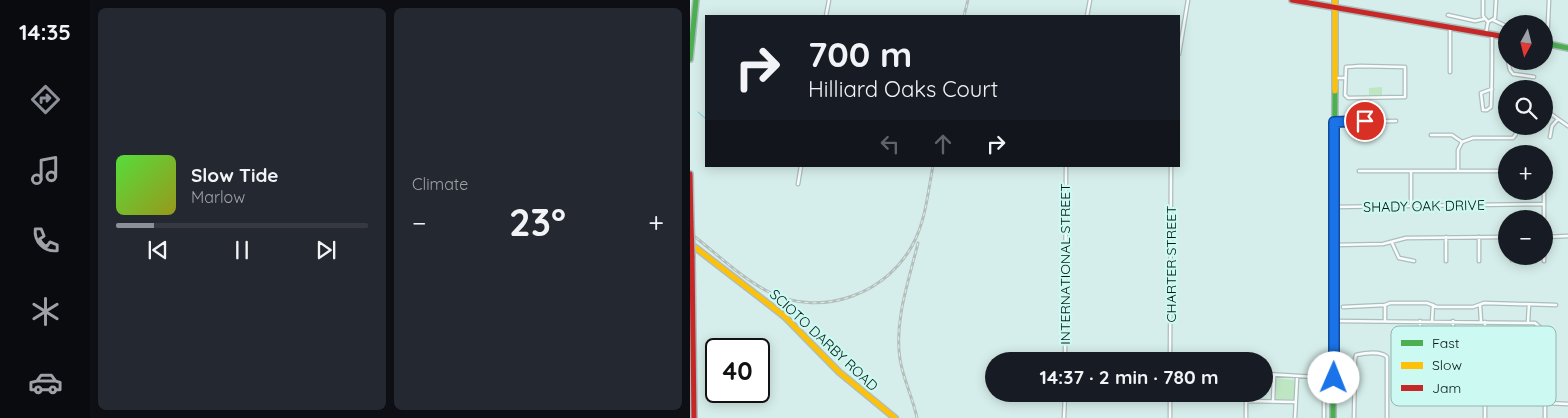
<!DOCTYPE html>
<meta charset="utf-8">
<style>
:root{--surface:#171b24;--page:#242831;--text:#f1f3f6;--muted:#9ea1a6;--line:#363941;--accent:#8c9099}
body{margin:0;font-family:Quicksand,sans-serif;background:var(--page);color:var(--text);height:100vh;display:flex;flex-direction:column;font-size:19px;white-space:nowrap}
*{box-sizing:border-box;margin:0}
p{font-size:16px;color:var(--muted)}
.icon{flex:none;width:28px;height:28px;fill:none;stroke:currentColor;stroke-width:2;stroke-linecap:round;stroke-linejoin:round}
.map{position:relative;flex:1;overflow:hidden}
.side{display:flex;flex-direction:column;gap:8px;padding:8px;background:#0d0f14;width:600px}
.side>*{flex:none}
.top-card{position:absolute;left:15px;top:15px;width:475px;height:152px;border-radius:0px;box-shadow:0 2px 12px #0003;background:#171b24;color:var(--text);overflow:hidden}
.needle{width:32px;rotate:187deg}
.buttons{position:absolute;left:808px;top:15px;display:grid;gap:10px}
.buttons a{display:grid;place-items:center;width:55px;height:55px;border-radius:50%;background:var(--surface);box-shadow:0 2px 12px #0003;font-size:25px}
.speed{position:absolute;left:15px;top:338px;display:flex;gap:10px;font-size:25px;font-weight:700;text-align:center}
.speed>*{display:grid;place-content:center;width:65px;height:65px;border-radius:50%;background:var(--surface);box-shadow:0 2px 12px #0003;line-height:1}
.speed .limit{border:2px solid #111;border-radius:8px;background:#fff;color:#111}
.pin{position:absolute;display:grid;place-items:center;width:42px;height:42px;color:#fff;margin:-21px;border:2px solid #fff;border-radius:50%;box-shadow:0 1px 5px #0007}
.me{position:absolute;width:55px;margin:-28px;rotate:1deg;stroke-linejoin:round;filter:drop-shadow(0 0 4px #0008)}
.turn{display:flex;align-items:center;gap:18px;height:105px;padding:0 20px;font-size:22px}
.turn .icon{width:65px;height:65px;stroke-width:2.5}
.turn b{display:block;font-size:35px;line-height:42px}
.lanes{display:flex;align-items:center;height:48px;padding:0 20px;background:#0003;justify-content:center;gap:25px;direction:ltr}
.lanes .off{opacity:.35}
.big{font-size:38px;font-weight:800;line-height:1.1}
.side .widget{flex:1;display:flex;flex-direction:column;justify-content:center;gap:8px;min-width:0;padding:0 18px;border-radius:8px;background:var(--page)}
.song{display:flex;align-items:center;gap:15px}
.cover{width:60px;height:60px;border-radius:8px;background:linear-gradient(135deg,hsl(110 70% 55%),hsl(60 70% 35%))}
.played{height:5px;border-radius:2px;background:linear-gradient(90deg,var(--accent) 15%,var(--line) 15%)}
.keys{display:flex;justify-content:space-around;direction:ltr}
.heat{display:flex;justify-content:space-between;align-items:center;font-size:28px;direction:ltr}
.side .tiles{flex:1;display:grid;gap:8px;grid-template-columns:repeat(2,1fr)}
.trip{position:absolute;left:295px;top:352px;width:288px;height:50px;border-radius:25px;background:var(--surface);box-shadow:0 2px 12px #0003;font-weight:800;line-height:50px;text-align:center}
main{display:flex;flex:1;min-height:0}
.tabs{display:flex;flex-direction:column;width:90px;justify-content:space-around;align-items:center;background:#090b0e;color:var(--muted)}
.tabs .icon{width:35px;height:35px}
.tabs .current{color:var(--accent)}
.tabs b{font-size:22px;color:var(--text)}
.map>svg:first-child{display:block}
.green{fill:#bee6c3}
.water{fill:#6fceea}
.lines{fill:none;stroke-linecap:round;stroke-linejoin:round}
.stream{stroke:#6fceea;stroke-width:1}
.street-casing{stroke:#abbebc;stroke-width:5}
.fast-casing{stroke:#abbebc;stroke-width:8}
.slow-casing{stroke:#abbebc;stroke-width:8}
.jam-casing{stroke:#abbebc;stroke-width:8}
.street{stroke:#f9fcfc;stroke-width:2.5}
.fast{stroke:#4caf50;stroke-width:5}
.slow{stroke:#ffc107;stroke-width:5}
.jam{stroke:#c62828;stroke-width:5}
.rail-casing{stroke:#b7bdbb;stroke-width:3}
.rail{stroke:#ccf9f1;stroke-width:1;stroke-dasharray:4;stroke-linecap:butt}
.jam-bridge-casing{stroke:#abbebc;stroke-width:8;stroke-linecap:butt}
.jam-bridge{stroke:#c62828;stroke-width:5}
.route-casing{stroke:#114b97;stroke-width:12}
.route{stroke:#1a73e8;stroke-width:9}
.labels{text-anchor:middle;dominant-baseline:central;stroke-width:4.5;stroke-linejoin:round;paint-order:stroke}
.street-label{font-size:14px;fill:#071815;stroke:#ccf9f1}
.key{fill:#ccf9f1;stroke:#91b6af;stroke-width:1}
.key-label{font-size:14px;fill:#071815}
</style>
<main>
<nav class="tabs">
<b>14:35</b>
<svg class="icon current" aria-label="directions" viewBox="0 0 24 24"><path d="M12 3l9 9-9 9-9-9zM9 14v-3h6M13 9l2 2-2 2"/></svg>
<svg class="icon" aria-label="music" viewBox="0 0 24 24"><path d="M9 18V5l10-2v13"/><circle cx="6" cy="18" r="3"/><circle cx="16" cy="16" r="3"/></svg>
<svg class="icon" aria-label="phone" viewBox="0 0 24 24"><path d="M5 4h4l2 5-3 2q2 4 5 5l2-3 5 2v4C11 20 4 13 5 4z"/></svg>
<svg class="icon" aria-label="climate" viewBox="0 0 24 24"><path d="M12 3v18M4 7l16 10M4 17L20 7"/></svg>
<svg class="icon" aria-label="car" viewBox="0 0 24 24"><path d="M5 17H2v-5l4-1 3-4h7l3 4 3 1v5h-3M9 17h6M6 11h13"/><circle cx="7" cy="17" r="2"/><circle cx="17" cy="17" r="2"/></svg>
</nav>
<section class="side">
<div class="tiles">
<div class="widget">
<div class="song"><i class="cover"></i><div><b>Slow Tide</b><p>Marlow</p></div></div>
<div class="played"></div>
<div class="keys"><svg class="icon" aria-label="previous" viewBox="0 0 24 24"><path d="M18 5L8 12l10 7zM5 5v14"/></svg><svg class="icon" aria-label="pause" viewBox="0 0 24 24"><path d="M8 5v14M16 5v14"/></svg><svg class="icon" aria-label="next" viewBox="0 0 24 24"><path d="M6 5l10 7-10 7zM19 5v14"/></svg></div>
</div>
<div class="widget"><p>Climate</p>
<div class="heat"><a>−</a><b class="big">23°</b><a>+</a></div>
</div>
</div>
</section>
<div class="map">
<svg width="878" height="418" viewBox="0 0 878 418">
<rect width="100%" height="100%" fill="#d6eeeb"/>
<path class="green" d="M 692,87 L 692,97 L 679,97 L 679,88 Z
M 586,378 L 604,380 L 604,399 L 586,399 Z"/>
<path class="water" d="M 524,357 L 533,361 L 496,361 C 504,355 515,361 524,357 Z"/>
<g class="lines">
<path class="stream" d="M 8,112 L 16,119"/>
<g class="street-casing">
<path id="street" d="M 793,0 L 793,16 L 798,22
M 758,15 L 785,21 L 794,19
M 136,16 L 139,0
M 397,16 L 400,0
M 803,20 L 816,26
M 796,33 L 798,22 L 805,18 L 806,0
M 802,34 C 802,59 802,83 801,107 L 797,110 L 793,110 L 791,93 L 802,89
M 857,44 L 859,0
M 489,54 L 498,0
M 818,61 L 820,70 L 823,74 L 844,77
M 670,66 L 715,67 L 715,97 L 658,98 L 655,95 L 656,67 Z
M 760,72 L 760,27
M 645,78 L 655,78
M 854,109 L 878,126
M 644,122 L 706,121
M 741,135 L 762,135 L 772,142
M 860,137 L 862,126 L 868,119
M 772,142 L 783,138 L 823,138 L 826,134 L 826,126
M 669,171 L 816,171
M 721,171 L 721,205
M 768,171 L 768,150 L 772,142
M 108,184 L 111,166
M 854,191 L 854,219
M 644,207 L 854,204
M 854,220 L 854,261
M 756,237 L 756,261
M 855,237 L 878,236
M 702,243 L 709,258 L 724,261
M 645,245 L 693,244 L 716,238 L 816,237
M 822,256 L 822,260
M 789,261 L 789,237
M 790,305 L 791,321
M 653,307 L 695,305
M 695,320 L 695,305 L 700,303 L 737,303 L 747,307 L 783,307 L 794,303 L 866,305
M 645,321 L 845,323 L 852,329 L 855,339 L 855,418
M 730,321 L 730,400 L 735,403 L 758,403 L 762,398 L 763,321
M 742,321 L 743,305
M 838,321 L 839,305
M 795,354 L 821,354
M 375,361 L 376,166
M 480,361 L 481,166
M 574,374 L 643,378
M 556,394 L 556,418
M 795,398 L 812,399 L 822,395
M 556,401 L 605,402
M 583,402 L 584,375
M 855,403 L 878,404
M 374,418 L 375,394
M 480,418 L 480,394
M 605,418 L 607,378
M 634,418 L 634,378
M 664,418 L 665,359 L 666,355 C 675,353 691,351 697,357 L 697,418
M 795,418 L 795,322"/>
</g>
<g class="fast-casing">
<path id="fast" d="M 854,43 L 878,48
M 0,59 L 6,0
M 643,418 L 645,91"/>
</g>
<g class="slow-casing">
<path id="slow" d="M 645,91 L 645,0
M 2,245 L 94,316 L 149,372 L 205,418"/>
</g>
<g class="jam-casing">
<path id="jam" d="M 602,0 L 816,37
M 0,174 L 1,223
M 2,256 L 4,418"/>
</g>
<use href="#street" class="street"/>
<use href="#fast" class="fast"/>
<use href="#slow" class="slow"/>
<use href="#jam" class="jam"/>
<g class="rail-casing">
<path id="rail" d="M 274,16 L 278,0
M 0,233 C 25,252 51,278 79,292 C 132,319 200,293 225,240 C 236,217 238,191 243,166
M 227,418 C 223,398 213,379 210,359 C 204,321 219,280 228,243"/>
</g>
<use href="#rail" class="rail"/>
<g class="jam-bridge-casing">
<path id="jam-bridge" d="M 1,223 L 2,256"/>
</g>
<use href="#jam-bridge" class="jam-bridge"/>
</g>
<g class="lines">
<g class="route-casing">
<path id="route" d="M 644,378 L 644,122 L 675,121"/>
</g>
<use href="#route" class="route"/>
</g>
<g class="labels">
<g class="street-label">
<text transform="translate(734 206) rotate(-1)">SHADY OAK DRIVE</text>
<text transform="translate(375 264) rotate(-90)">INTERNATIONAL STREET</text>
<text transform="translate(481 264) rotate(-90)">CHARTER STREET</text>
<text transform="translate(134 340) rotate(43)">SCIOTO DARBY ROAD</text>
</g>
</g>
<rect x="701" y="326" width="165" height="80" rx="8" class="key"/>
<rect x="711" y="340" width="22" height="6" fill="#4caf50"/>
<rect x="711" y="362" width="22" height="7" fill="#ffc107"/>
<rect x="711" y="385" width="22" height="6" fill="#c62828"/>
<g class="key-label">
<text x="742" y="348">Fast</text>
<text x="742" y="370">Slow</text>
<text x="742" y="393">Jam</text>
</g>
</svg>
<div class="buttons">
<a><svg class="needle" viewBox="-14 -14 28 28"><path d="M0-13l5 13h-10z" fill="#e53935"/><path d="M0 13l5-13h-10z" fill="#9ea1a6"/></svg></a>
<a><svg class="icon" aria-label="search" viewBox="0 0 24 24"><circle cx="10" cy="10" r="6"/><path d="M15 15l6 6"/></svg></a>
<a>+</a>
<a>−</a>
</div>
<div class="speed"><div class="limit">40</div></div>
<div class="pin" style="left:675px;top:121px;background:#d93025"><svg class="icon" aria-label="arrive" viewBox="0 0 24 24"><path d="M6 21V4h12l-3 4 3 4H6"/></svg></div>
<svg class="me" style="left:644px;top:378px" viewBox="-20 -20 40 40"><circle r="19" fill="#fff"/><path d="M0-13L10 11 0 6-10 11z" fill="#1a73e8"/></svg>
<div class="trip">14:37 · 2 min · 780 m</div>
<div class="top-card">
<div class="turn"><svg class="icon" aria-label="right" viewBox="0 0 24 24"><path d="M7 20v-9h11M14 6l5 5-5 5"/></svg><div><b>700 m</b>Hilliard Oaks Court</div></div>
<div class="lanes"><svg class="icon off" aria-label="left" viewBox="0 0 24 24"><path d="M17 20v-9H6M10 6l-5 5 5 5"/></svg><svg class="icon off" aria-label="ahead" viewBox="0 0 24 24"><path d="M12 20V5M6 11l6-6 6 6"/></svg><svg class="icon" aria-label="right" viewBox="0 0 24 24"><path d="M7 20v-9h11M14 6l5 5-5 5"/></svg></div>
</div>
</div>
</main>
